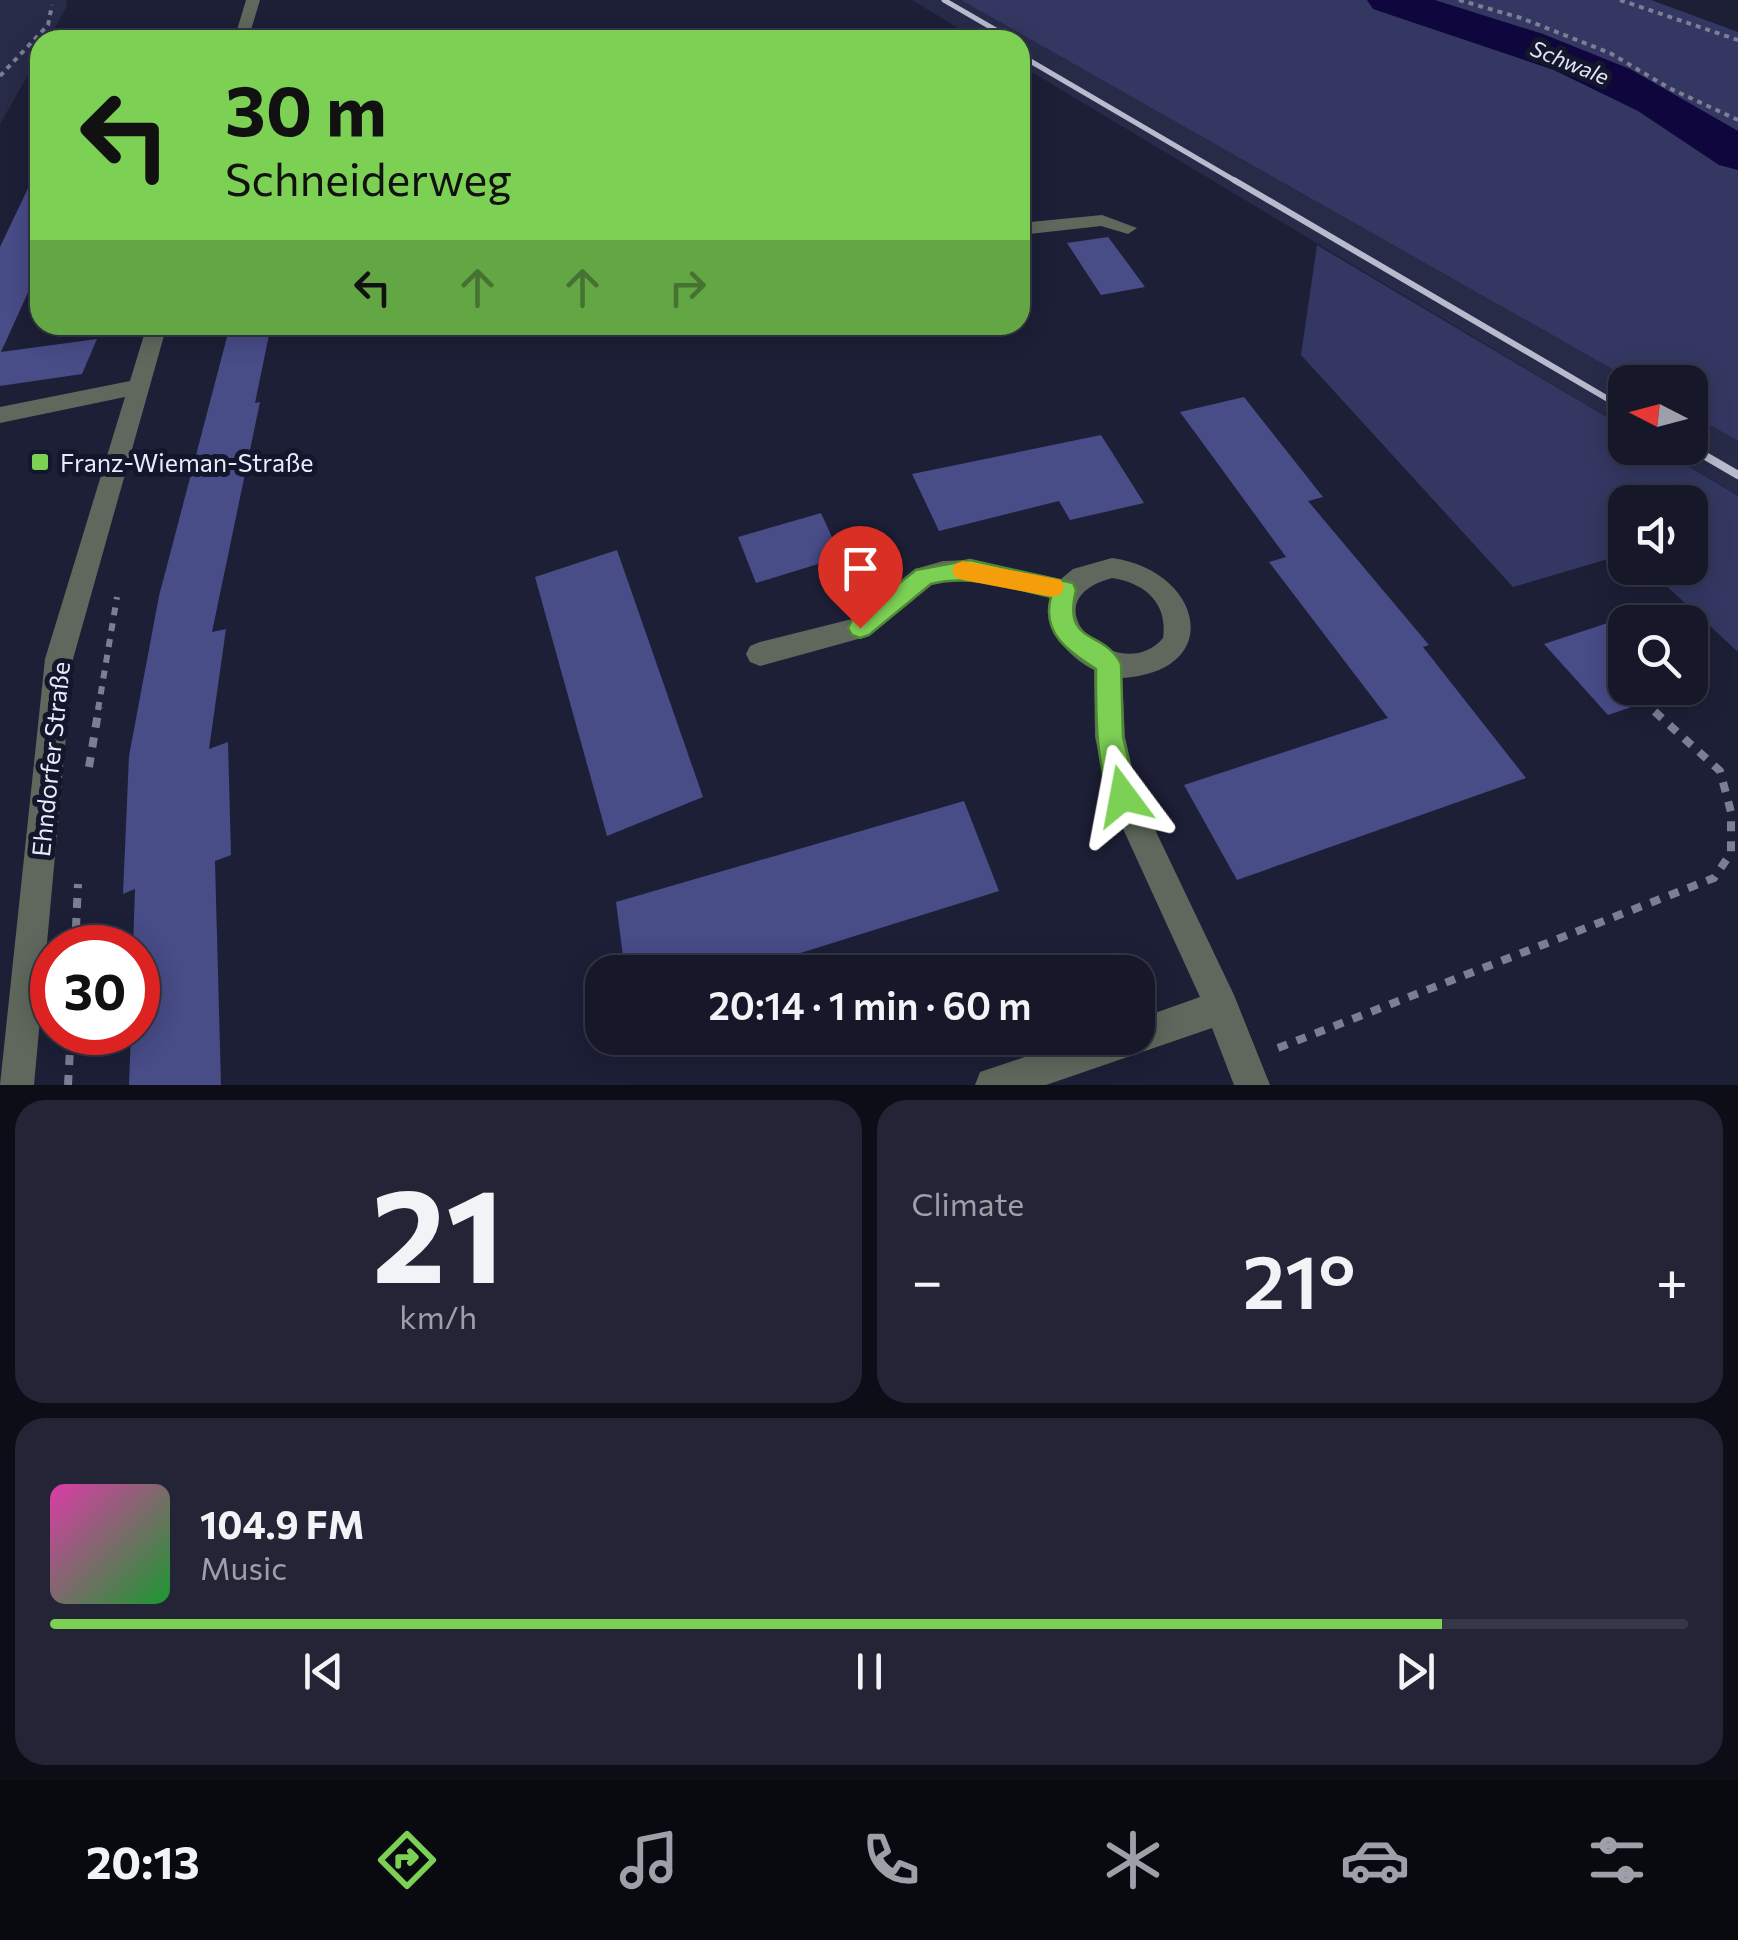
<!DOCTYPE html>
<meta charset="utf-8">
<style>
:root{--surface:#161729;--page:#232435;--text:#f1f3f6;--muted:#9e9fa8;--line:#353646;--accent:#7cd155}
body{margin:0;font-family:Commissioner,sans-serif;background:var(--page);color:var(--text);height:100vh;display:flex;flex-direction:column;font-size:38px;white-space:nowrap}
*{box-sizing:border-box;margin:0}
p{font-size:32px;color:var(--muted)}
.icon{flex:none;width:55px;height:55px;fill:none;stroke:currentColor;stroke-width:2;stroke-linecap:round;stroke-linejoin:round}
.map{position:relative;height:1085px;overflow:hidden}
.details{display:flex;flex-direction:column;gap:15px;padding:15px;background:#0c0d17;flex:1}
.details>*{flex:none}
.top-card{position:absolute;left:30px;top:30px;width:1000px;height:305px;border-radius:30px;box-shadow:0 5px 25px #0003,0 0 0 2px var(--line);background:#7cd155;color:#111;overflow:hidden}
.needle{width:65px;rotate:276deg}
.tools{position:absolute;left:1608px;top:365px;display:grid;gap:20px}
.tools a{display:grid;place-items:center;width:100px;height:100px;border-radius:20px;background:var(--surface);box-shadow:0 5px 25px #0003,0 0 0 2px var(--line);font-size:50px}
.speed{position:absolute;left:30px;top:925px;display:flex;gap:20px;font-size:50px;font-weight:700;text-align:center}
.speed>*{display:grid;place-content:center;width:130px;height:130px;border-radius:50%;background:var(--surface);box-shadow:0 5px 25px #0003,0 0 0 2px var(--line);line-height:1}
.speed .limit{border:15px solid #d22;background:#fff;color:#111}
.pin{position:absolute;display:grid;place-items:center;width:85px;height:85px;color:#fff;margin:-102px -42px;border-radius:50% 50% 50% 0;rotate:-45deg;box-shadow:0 0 10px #0007}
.pin .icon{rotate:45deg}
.me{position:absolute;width:110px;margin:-55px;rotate:347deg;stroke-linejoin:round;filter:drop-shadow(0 0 8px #0008)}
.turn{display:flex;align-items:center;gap:35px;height:210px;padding:0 30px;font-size:45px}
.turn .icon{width:130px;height:130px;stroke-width:2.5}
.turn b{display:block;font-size:70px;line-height:85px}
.lanes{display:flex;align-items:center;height:95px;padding:0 30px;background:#0003;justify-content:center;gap:50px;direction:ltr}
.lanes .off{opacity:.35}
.big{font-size:75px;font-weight:600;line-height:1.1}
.details .widget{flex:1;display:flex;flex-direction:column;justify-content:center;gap:15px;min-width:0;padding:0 35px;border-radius:30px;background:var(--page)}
.details .dial{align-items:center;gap:0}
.dial b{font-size:130px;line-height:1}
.song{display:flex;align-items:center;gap:30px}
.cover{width:120px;height:120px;border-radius:15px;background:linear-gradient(135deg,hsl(320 70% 55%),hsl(130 70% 35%))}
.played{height:10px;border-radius:5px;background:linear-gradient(90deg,var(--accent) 85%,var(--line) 85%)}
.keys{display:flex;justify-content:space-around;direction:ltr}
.heat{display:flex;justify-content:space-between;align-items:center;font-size:55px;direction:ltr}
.details .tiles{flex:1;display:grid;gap:15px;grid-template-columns:1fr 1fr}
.widget:last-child{grid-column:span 2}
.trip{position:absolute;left:585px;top:955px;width:570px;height:100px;border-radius:30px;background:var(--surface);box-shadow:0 5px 25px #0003,0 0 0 2px var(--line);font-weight:600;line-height:100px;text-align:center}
.menu{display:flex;height:160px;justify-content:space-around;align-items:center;background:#090910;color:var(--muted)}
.menu .icon{width:70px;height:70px}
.menu .current{color:var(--accent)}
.menu b{font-size:45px;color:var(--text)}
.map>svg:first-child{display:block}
.built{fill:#282b48}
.green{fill:#343761}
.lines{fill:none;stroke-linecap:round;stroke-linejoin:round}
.river{fill:#0f063d;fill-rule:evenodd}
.building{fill:#484c87}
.path-far2{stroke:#7c7e93;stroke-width:4;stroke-dasharray:5 5;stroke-linecap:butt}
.path-far1{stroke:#7c7e93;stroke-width:6;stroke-dasharray:8 8;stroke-linecap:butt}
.path{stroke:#7c7e93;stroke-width:8;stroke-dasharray:10 10;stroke-linecap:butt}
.minor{fill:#60685d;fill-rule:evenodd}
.rail-far2{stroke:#b8bbcd;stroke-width:5}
.rail-far1{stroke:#b8bbcd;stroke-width:6}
.rail{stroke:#b8bbcd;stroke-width:8}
.route{fill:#7cd155;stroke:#518837;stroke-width:2.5}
.slow{fill:#f59e0b}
.poi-dot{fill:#7cd155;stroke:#14162c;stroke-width:4}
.labels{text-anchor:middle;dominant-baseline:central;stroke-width:10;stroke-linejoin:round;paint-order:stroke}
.far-water-label{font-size:22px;font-style:italic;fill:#e0e3f5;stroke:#14162c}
.poi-label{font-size:25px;fill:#e8ebfb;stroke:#14162c;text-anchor:start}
.street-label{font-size:25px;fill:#e8ebfb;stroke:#14162c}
</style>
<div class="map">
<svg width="1738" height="1085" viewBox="0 0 1738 1085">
<rect width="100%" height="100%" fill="#1d1f37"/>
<path class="built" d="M 0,0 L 67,0 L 66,8 L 48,40 L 40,40 L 40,54 L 0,124 Z
M 912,0 L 961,0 L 1635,382 L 1625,382 L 1625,428 L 1020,65 L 1020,40 L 978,40 Z
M 1690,414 L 1738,441 L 1738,496 L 1657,448 L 1690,448 Z"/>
<path class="green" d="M 961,0 L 1651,0 L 1738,32 L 1738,441 L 1690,414 L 1690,382 L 1635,382 Z
M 1317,245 L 1625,428 L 1625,448 L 1657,448 L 1738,496 L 1738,652 L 1647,568 L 1690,568 L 1690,502 L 1625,502 L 1625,554 L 1513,587 L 1301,355 Z"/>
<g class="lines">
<path class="river" d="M 1367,0 L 1435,0 L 1543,34 L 1630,69 L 1738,131 L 1738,170 L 1719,165 L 1638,111 L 1554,70 L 1373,9 Z"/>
</g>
<path class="building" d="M 40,163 L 40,266 L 1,352 L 97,339 L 82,374 L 0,386 L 0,247 Z
M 1108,237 L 1126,261 L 1145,287 L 1101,295 L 1067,243 Z
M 270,330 L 255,403 L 260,402 L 212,632 L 226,629 L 209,749 L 228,742 L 231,855 L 215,861 L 221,1085 L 129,1085 L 131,1032 L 138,1032 L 138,948 L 133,948 L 135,889 L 123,894 L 129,756 L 159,596 L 227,337 Z
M 1244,397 L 1323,497 L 1308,501 L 1429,645 L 1423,647 L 1526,778 L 1237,880 L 1184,785 L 1388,718 L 1269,562 L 1286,557 L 1180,412 Z
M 1101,435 L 1144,503 L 1070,520 L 1059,501 L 939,531 L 912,474 Z
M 821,513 L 841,557 L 756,583 L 738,537 Z
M 617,550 L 703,797 L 607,836 L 535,577 Z
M 1647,610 L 1659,622 L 1625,622 L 1625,688 L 1687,688 L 1608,715 L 1544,644 Z
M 964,801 L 999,891 L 740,972 L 625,972 L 616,902 Z"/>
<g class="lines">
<path class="path-far2" d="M 1459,0 L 1521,18 L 1610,53 L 1669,88 L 1738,120
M 1620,0 L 1738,40
M 0,76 L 48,25 L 52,5"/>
<path class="path-far1" d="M 98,710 L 117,597"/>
<path class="path" d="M 89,767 L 99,707
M 75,948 L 78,884
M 1278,1048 L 1714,878 L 1731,853 L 1731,812 L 1720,771 L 1653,710
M 68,1085 L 71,1032"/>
<path class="minor" d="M 246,0 L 260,0 L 248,40 L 234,40 Z
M 1102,215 L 1137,228 L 1128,234 L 1101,226 L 1020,235 L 1020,223 Z
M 147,325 L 167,325 L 73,659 L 34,1085 L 0,1085 L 45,659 L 125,397 L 0,423 L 0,407 L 130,381 Z
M 1112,558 C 1202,570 1227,671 1122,678 L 1125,737 L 1138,794 L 1234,995 L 1270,1085 L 1234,1085 L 1212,1028 L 1046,1085 L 975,1085 L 980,1072 L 1081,1038 L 1138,1038 L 1138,1019 L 1200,997 L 1108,796 L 1095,737 L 1094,670 C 1068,657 1043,629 1051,598 C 1013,590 971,574 932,584 L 869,636 L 760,666 L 750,662 L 746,654 L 750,646 L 760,642 L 852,619 L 915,569 L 943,561 L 970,560 L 1061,579 L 1073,569 ZM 1112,578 C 1145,583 1168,603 1163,638 C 1120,689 1023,602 1112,578 Z"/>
<path class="rail-far2" d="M 944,0 L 1013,40
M 1020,55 L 1239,183"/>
<path class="rail-far1" d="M 1234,180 L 1625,409"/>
<path class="rail" d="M 1690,447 L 1738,475"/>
</g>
<path class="route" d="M 970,560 L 1073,583 L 1076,590 C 1062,646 1104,629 1121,664 L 1123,737 L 1137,796 L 1133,805 L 1123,809 L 1113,805 C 1095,763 1096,714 1096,669 C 1069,652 1041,633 1051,597 C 1011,588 971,574 931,584 L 869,635 L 860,638 L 852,635 L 848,628 L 852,620 L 916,570 Z"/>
<path class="slow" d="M 963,561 L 1052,578 L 1061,580 L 1064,587 L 1061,594 L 1052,597 L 963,580 L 955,577 L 952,570 L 955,564 Z"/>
<rect class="poi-dot" x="30" y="452" width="20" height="20" rx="5"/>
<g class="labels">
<g class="far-water-label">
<text transform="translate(1570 62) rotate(22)">Schwale</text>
</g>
<g class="poi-label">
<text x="60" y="462">Franz-Wieman-Straße</text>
</g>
<g class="street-label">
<text transform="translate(50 759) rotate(-84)">Ehndorfer Straße</text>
</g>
</g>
</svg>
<div class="tools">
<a><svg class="needle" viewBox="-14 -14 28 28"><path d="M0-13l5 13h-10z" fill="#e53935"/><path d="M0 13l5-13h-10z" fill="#9e9fa8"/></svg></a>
<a><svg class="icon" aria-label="sound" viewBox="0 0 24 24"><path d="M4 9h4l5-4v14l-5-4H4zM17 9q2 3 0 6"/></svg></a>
<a><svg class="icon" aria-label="search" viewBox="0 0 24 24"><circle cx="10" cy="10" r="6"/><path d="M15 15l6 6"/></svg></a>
</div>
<div class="speed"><div class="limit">30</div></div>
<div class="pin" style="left:860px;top:628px;background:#d93025"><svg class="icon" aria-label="arrive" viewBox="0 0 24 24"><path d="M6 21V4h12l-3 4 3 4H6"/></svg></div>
<svg class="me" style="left:1123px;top:796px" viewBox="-20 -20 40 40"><path d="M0-17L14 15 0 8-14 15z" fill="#7cd155" stroke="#fff" stroke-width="4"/></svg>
<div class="trip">20:14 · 1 min · 60 m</div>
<div class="top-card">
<div class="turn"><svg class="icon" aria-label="left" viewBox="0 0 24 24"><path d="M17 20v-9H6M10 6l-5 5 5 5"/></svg><div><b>30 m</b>Schneiderweg</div></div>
<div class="lanes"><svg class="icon" aria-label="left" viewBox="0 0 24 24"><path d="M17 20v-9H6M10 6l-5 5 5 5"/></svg><svg class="icon off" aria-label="ahead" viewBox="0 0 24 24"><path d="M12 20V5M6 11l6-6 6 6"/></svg><svg class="icon off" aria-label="ahead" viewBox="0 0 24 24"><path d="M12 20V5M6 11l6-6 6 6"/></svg><svg class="icon off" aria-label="right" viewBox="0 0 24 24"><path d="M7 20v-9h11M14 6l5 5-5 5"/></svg></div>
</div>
</div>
<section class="details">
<div class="tiles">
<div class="widget dial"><b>21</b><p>km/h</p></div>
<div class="widget"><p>Climate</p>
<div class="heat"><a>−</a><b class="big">21°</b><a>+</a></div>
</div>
<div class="widget">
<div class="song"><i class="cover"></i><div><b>104.9 FM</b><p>Music</p></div></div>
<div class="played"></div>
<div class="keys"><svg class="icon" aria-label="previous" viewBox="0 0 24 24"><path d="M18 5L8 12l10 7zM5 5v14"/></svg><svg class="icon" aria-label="pause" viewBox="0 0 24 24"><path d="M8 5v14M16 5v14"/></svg><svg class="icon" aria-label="next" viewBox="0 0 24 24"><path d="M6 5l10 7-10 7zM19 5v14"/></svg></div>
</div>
</div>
</section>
<nav class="menu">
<b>20:13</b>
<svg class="icon current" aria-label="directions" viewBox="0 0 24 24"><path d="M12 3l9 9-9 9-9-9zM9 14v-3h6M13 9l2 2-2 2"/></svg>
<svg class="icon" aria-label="music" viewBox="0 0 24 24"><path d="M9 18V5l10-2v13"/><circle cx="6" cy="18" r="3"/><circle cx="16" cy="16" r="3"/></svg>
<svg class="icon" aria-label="phone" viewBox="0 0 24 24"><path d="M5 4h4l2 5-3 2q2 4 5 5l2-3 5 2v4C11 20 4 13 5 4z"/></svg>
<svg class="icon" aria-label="climate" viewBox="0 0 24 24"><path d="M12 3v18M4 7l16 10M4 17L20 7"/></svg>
<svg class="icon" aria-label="car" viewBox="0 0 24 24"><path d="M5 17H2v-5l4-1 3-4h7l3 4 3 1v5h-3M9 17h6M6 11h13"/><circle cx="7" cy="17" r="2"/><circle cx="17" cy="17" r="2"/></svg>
<svg class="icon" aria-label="filters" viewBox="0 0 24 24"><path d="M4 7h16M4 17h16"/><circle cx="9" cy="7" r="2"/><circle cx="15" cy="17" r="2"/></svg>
</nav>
